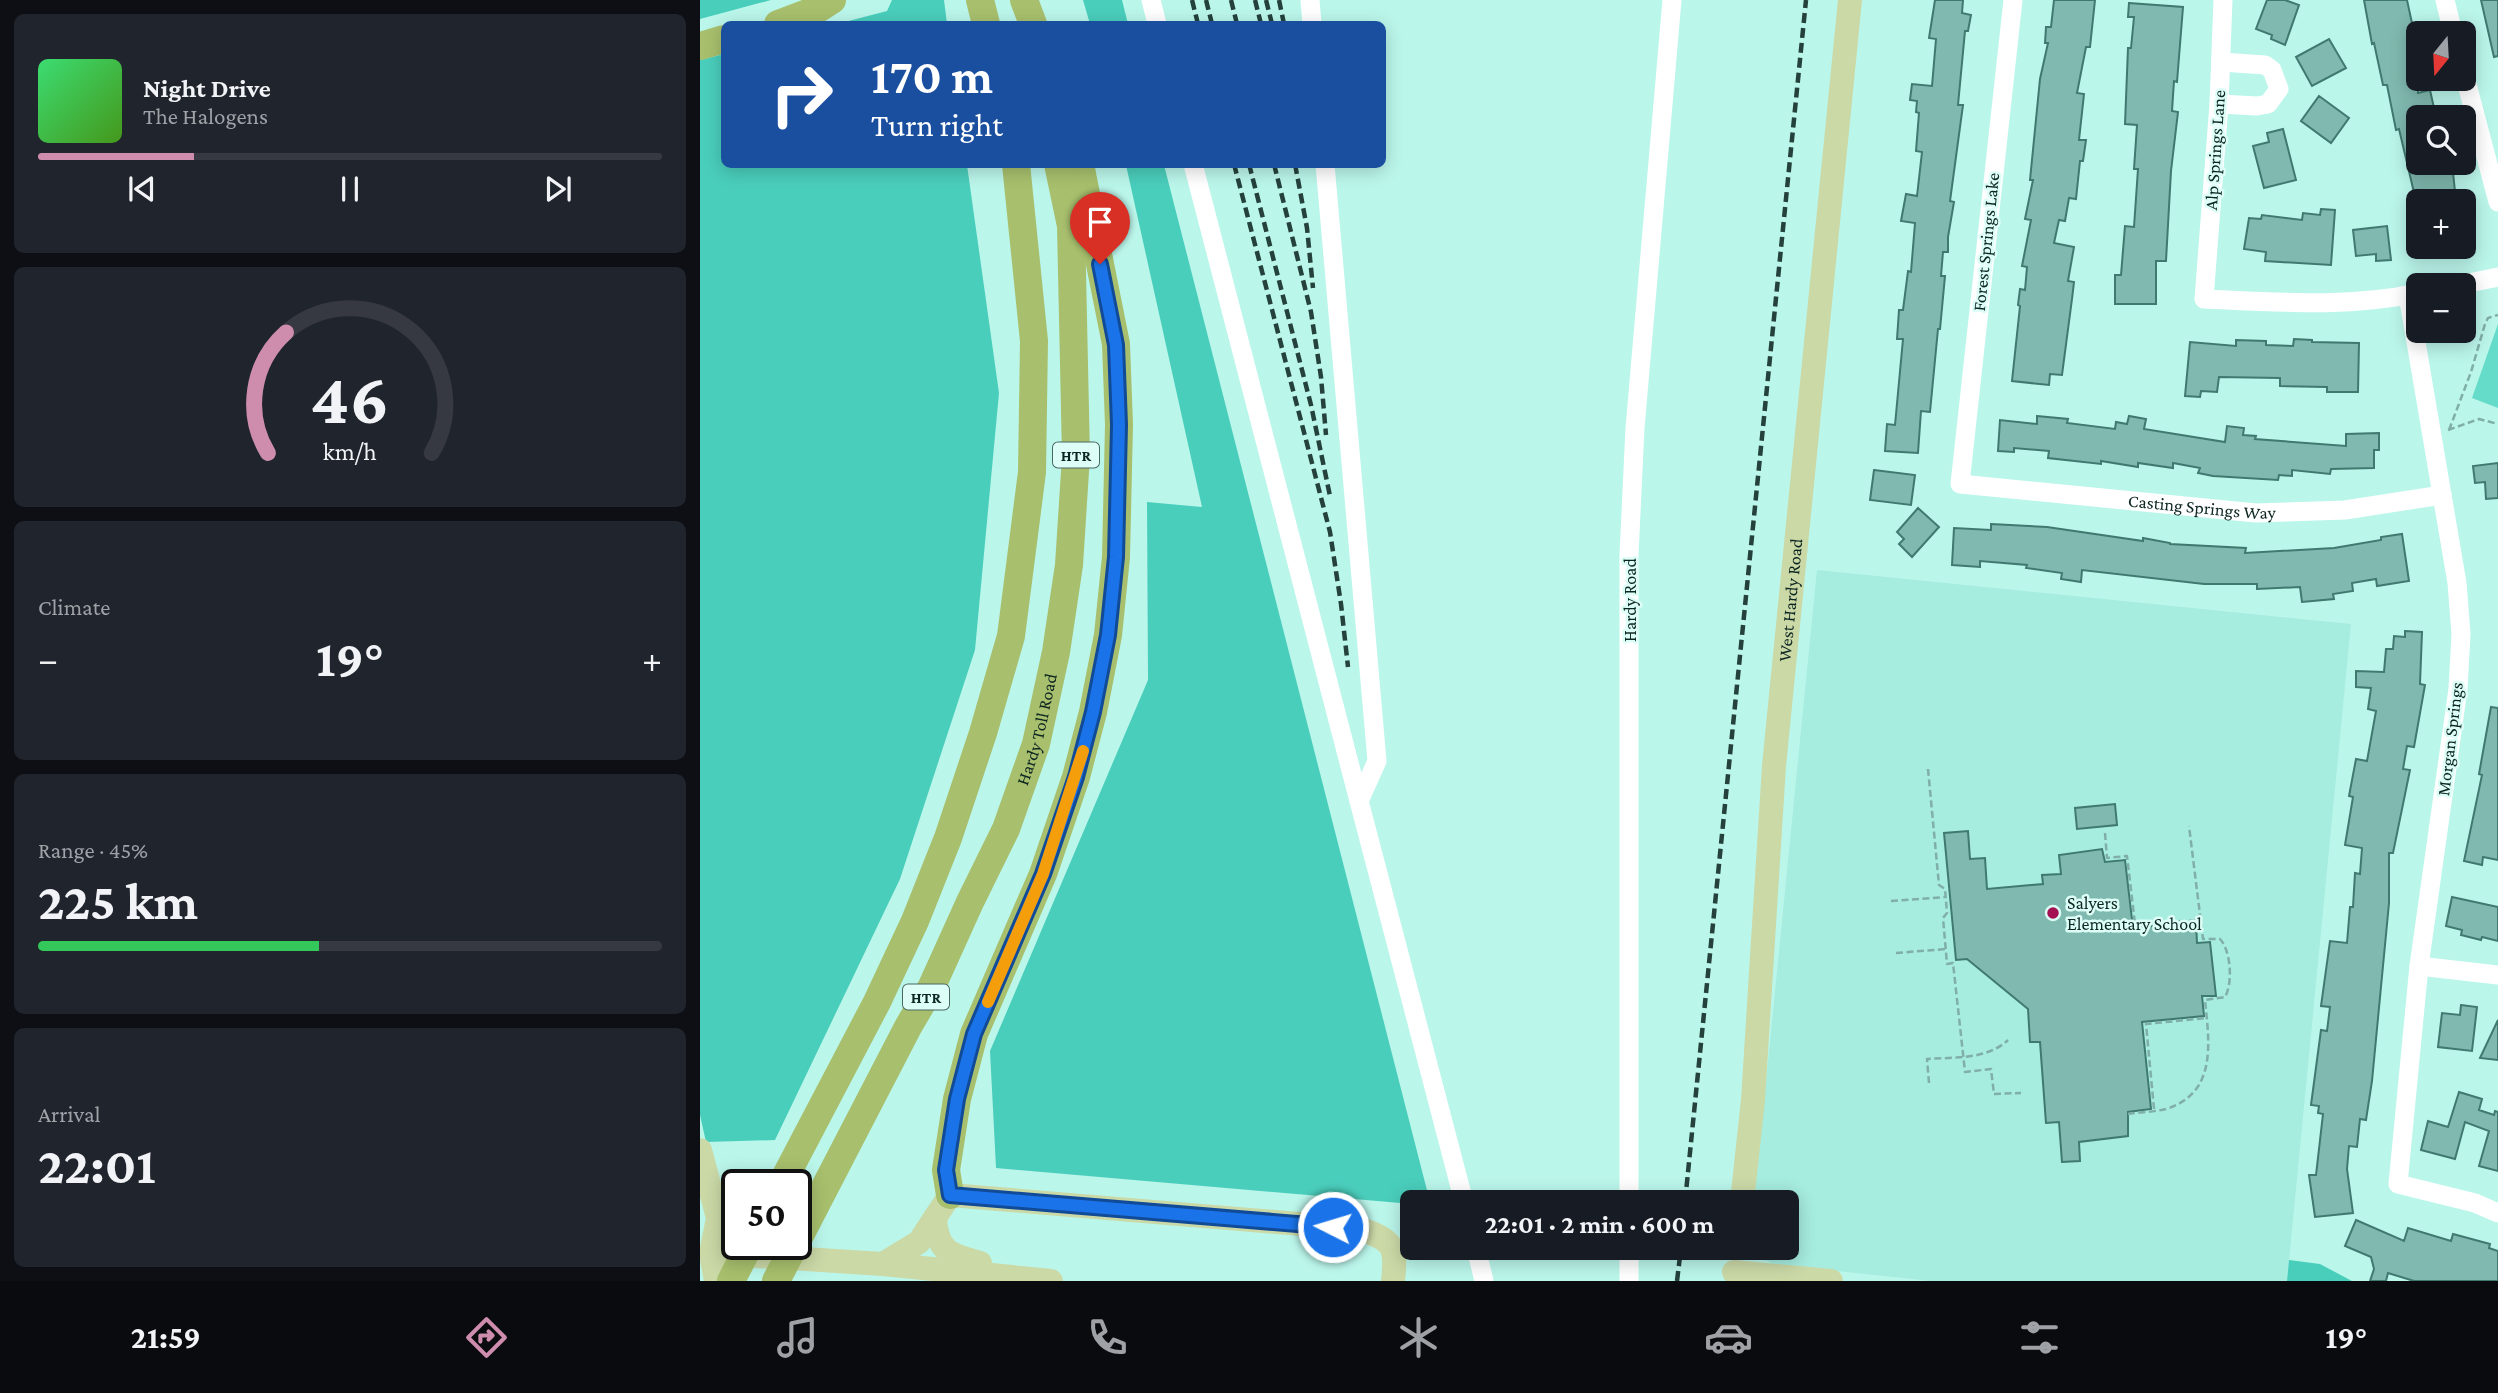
<!DOCTYPE html>
<meta charset="utf-8">
<style>
:root{--surface:#171b24;--page:#20242c;--text:#f1f3f6;--muted:#9ea1a6;--line:#363941;--accent:#ce8dad}
body{margin:0;font-family:"Crimson Pro",serif;background:var(--page);color:var(--text);height:100vh;display:flex;flex-direction:column;font-size:26px;white-space:nowrap}
*{box-sizing:border-box;margin:0}
p{font-size:23px;color:var(--muted)}
.icon{flex:none;width:38px;height:38px;fill:none;stroke:currentColor;stroke-width:2;stroke-linecap:round;stroke-linejoin:round}
.map{position:relative;flex:1;overflow:hidden}
.details{display:flex;flex-direction:column;gap:14px;padding:14px;background:#0d0f14;width:700px}
.details>*{flex:none}
.hud{position:absolute;left:21px;top:21px;width:665px;height:147px;border-radius:10px;box-shadow:0 4px 18px #0003;background:#1a4fa0;color:#fff;overflow:hidden}
.needle{width:46px;rotate:198deg}
.buttons{position:absolute;left:1706px;top:21px;display:grid;gap:14px}
.buttons a{display:grid;place-items:center;width:70px;height:70px;border-radius:10px;background:var(--surface);box-shadow:0 4px 18px #0003;font-size:35px}
.speed{position:absolute;left:21px;top:1169px;display:flex;gap:14px;font-size:35px;font-weight:700;text-align:center}
.speed>*{display:grid;place-content:center;width:91px;height:91px;border-radius:50%;background:var(--surface);box-shadow:0 4px 18px #0003;line-height:1}
.speed .limit{border:4px solid #111;border-radius:10px;background:#fff;color:#111}
.pin{position:absolute;display:grid;place-items:center;width:60px;height:60px;color:#fff;margin:-72px -30px;border-radius:50% 50% 50% 0;rotate:-45deg;box-shadow:0 0 7px #0007}
.pin .icon{rotate:45deg}
.me{position:absolute;width:77px;margin:-38px;rotate:275deg;stroke-linejoin:round;filter:drop-shadow(0 0 5px #0008)}
.turn{display:flex;align-items:center;gap:24px;height:147px;padding:0 35px;font-size:32px}
.turn .icon{width:91px;height:91px;stroke-width:2.5}
.turn b{display:block;font-size:49px;line-height:60px}
.big{font-size:52px;font-weight:700;line-height:1.1}
.details .widget{flex:1;display:flex;flex-direction:column;justify-content:center;gap:10px;min-width:0;padding:0 24px;border-radius:10px;background:var(--page)}
.details .dial{align-items:center;gap:0}
.dial svg{height:182px;overflow:visible;fill:none;stroke:var(--line);stroke-width:7;stroke-linecap:round;text-anchor:middle}
.dial text{fill:var(--text);stroke:none}
.song{display:flex;align-items:center;gap:21px}
.cover{width:84px;height:84px;border-radius:10px;background:linear-gradient(135deg,hsl(140 70% 55%),hsl(100 70% 35%))}
.played{height:7px;border-radius:4px;background:linear-gradient(90deg,var(--accent) 25%,var(--line) 25%)}
.keys{display:flex;justify-content:space-around;direction:ltr}
.heat{display:flex;justify-content:space-between;align-items:center;font-size:38px;direction:ltr}
.charge{height:10px;border-radius:5px;background:linear-gradient(90deg,#34c759 45%,var(--line) 0)}
.trip{position:absolute;left:700px;top:1190px;width:399px;height:70px;border-radius:10px;background:var(--surface);box-shadow:0 4px 18px #0003;font-weight:700;line-height:70px;text-align:center}
.tabs{display:flex;height:112px;justify-content:space-around;align-items:center;background:#090b0e;color:var(--muted)}
.tabs .icon{width:49px;height:49px}
.tabs .active{color:var(--accent)}
.tabs b{font-size:32px;color:var(--text)}
main{display:flex;flex:1;min-height:0}
.map>svg:first-child{display:block}
.built{fill:#a6ecdf}
.green{fill:#65dbc9}
.forest{fill:#4acebc}
.building{fill:#80b9af;stroke:#40796f;stroke-width:2}
.lines{fill:none;stroke-linecap:round;stroke-linejoin:round}
.path{stroke:#80afa7;stroke-width:2.5;stroke-dasharray:7 3.5;stroke-linecap:butt}
.minor{stroke:#fff;stroke-width:19}
.major{stroke:#cbd9a7;stroke-width:24}
.highway{stroke:#a8c06d;stroke-width:28}
.rail{stroke:#24413c;stroke-width:4.5;stroke-dasharray:10 5;stroke-linecap:butt}
.route-casing{stroke:#114b97;stroke-width:18}
.route{stroke:#1a73e8;stroke-width:12}
.slow{stroke:#f59e0b;stroke-width:12}
.poi-dot{fill:#a41153;stroke:#dcfef7;stroke-width:2.5}
.labels{text-anchor:middle;dominant-baseline:central;stroke-width:5;stroke-linejoin:round;paint-order:stroke}
.shield{fill:#dcfef7;stroke:#4c6762;stroke-width:2}
.shield-label{font-size:16px;font-weight:bold;fill:#0e2622}
.street-label{font-size:18px;fill:#0e2622;stroke:#dcfef7}
.poi-label{font-size:18px;fill:#0e2622;stroke:#dcfef7;text-anchor:start}
</style>
<main>
<section class="details">
<div class="widget">
<div class="song"><i class="cover"></i><div><b>Night Drive</b><p>The Halogens</p></div></div>
<div class="played"></div>
<div class="keys"><svg class="icon" aria-label="previous" viewBox="0 0 24 24"><path d="M18 5L8 12l10 7zM5 5v14"/></svg><svg class="icon" aria-label="pause" viewBox="0 0 24 24"><path d="M8 5v14M16 5v14"/></svg><svg class="icon" aria-label="next" viewBox="0 0 24 24"><path d="M6 5l10 7-10 7zM19 5v14"/></svg></div>
</div>
<div class="widget dial"><svg viewBox="0 0 100 80">
<path d="M14 69A42 42 0 1 1 86 69"/>
<path d="M14 69A42 42 0 0 1 22 16" stroke="#ce8dad"/>
<text x="50" y="56" font-size="32" font-weight="700">46</text>
<text x="50" y="72" font-size="11">km/h</text>
</svg></div>
<div class="widget"><p>Climate</p>
<div class="heat"><a>−</a><b class="big">19°</b><a>+</a></div>
</div>
<div class="widget"><p>Range · 45%</p><b class="big">225 km</b><div class="charge"></div></div>
<div class="widget"><p>Arrival</p><b class="big">22:01</b></div>
</section>
<div class="map">
<svg width="1798" height="1281" viewBox="0 0 1798 1281">
<rect width="100%" height="100%" fill="#bbf6eb"/>
<path class="built" d="M 1117,570 L 1651,624 L 1587,1281 L 1230,1281 L 1073,1264 L 1057,1255 L 1053,1248 L 1087,1248 L 1087,1202 L 1054,1202 Z"/>
<path class="green" d="M 1798,324 L 1798,408 L 1772,398 Z"/>
<path class="forest" d="M 0,0 L 71,0 L 0,19 Z
M 192,0 L 244,0 L 247,24 L 137,24 L 187,11 Z
M 383,0 L 422,0 L 428,24 L 390,24 Z
M 24,54 L 24,164 L 267,165 L 299,393 L 275,650 L 200,879 L 75,1140 L 6,1142 L 0,1115 L 0,60 Z
M 426,165 L 464,165 L 730,1202 L 712,1202 L 712,1204 L 296,1168 L 290,1051 L 448,680 L 447,502 L 502,507 Z
M 1589,1260 L 1620,1264 L 1652,1281 L 1587,1281 Z"/>
<path class="building" d="M 1235,0 L 1263,0 L 1262,13 L 1271,15 L 1268,31 L 1265,31 L 1258,105 L 1263,105 L 1250,201 L 1254,202 L 1248,237 L 1248,252 L 1243,252 L 1241,276 L 1245,276 L 1240,329 L 1238,329 L 1230,412 L 1221,411 L 1218,453 L 1185,451 L 1187,424 L 1195,425 L 1203,339 L 1197,339 L 1199,310 L 1203,310 L 1208,271 L 1211,272 L 1215,223 L 1201,221 L 1206,194 L 1217,196 L 1222,152 L 1216,151 L 1219,113 L 1216,112 L 1217,101 L 1210,100 L 1212,84 L 1232,86 L 1236,39 L 1229,38 Z
M 1354,0 L 1395,0 L 1390,47 L 1386,47 L 1377,93 L 1384,94 L 1379,140 L 1386,140 L 1383,161 L 1380,161 L 1376,199 L 1369,198 L 1365,221 L 1359,220 L 1354,243 L 1374,247 L 1368,281 L 1374,282 L 1372,299 L 1362,375 L 1350,374 L 1349,385 L 1312,381 L 1320,306 L 1318,305 L 1320,289 L 1325,290 L 1327,267 L 1322,266 L 1331,220 L 1325,219 L 1333,180 L 1330,180 L 1340,79 L 1348,43 L 1345,43 L 1346,27 L 1351,27 Z
M 1567,0 L 1585,0 L 1599,5 L 1585,45 L 1571,39 L 1572,35 L 1556,29 Z
M 1664,0 L 1707,0 L 1718,51 L 1718,93 L 1730,90 L 1736,117 L 1718,117 L 1718,163 L 1752,163 L 1756,201 L 1716,201 L 1699,129 L 1696,130 L 1687,85 L 1683,85 L 1674,43 L 1672,44 Z
M 1781,0 L 1798,0 L 1798,56 L 1794,57 Z
M 1429,3 L 1483,7 L 1477,82 L 1474,81 L 1472,111 L 1478,112 L 1471,171 L 1466,261 L 1456,261 L 1456,304 L 1415,304 L 1415,275 L 1421,275 L 1425,226 L 1434,227 L 1438,169 L 1434,169 L 1437,125 L 1425,124 L 1428,48 L 1431,48 L 1434,17 L 1428,17 Z
M 1629,39 L 1646,68 L 1612,86 L 1596,57 Z
M 1619,96 L 1649,118 L 1631,143 L 1601,121 Z
M 1583,129 L 1596,180 L 1564,188 L 1553,146 L 1569,142 L 1567,133 Z
M 1621,209 L 1635,210 L 1631,265 L 1565,261 L 1566,252 L 1544,249 L 1549,218 L 1561,219 L 1562,215 L 1602,220 L 1603,213 L 1620,215 Z
M 1687,226 L 1691,260 L 1676,261 L 1676,254 L 1656,256 L 1653,230 Z
M 1594,339 L 1612,340 L 1612,342 L 1659,343 L 1658,392 L 1627,392 L 1627,387 L 1580,386 L 1580,378 L 1519,377 L 1517,392 L 1501,391 L 1500,397 L 1485,396 L 1490,342 L 1536,346 L 1536,340 L 1566,341 L 1566,345 L 1593,346 Z
M 1337,416 L 1368,419 L 1367,423 L 1415,429 L 1416,422 L 1427,424 L 1429,416 L 1446,419 L 1444,429 L 1525,442 L 1527,426 L 1544,428 L 1543,435 L 1556,436 L 1555,439 L 1646,446 L 1646,434 L 1679,433 L 1679,450 L 1674,450 L 1674,468 L 1631,469 L 1630,474 L 1592,470 L 1592,476 L 1579,475 L 1578,480 L 1513,476 L 1498,473 L 1500,468 L 1473,463 L 1473,468 L 1438,463 L 1438,467 L 1401,461 L 1401,464 L 1348,458 L 1349,451 L 1314,448 L 1314,452 L 1298,451 L 1300,420 L 1337,424 Z
M 1798,463 L 1798,498 L 1786,499 L 1785,482 L 1775,483 L 1773,466 Z
M 1174,470 L 1215,475 L 1211,505 L 1170,500 Z
M 1218,508 L 1239,527 L 1212,557 L 1199,544 L 1204,539 L 1197,532 Z
M 1291,524 L 1347,527 L 1443,541 L 1443,538 L 1470,543 L 1470,544 L 1546,548 L 1545,553 L 1634,548 L 1681,540 L 1681,537 L 1702,534 L 1709,581 L 1677,586 L 1676,579 L 1652,583 L 1653,591 L 1633,594 L 1634,599 L 1602,602 L 1600,587 L 1557,589 L 1557,584 L 1504,584 L 1382,570 L 1381,582 L 1361,579 L 1362,573 L 1326,568 L 1327,565 L 1280,561 L 1280,567 L 1252,565 L 1254,528 L 1291,530 Z
M 1705,631 L 1722,632 L 1720,684 L 1725,685 L 1714,747 L 1707,746 L 1703,769 L 1710,770 L 1693,853 L 1689,853 L 1689,903 L 1672,1081 L 1666,1120 L 1660,1119 L 1657,1147 L 1649,1146 L 1647,1169 L 1653,1213 L 1615,1217 L 1609,1175 L 1616,1175 L 1623,1114 L 1618,1113 L 1619,1106 L 1611,1105 L 1621,1030 L 1627,1031 L 1630,1007 L 1621,1006 L 1630,941 L 1647,943 L 1650,907 L 1653,907 L 1655,873 L 1660,874 L 1662,848 L 1645,845 L 1653,797 L 1649,796 L 1656,759 L 1667,761 L 1676,711 L 1668,709 L 1671,688 L 1656,687 L 1656,671 L 1684,672 L 1686,649 L 1693,649 L 1694,636 L 1705,637 Z
M 1791,707 L 1798,708 L 1798,860 L 1783,857 L 1782,865 L 1764,861 L 1782,775 L 1779,774 Z
M 1415,804 L 1417,825 L 1377,829 L 1375,808 Z
M 1268,831 L 1270,859 L 1285,858 L 1287,889 L 1343,884 L 1342,875 L 1361,874 L 1359,855 L 1402,849 L 1405,862 L 1425,860 L 1433,928 L 1496,922 L 1497,943 L 1510,942 L 1516,996 L 1502,996 L 1504,1016 L 1442,1022 L 1451,1109 L 1428,1112 L 1428,1136 L 1379,1142 L 1380,1161 L 1362,1162 L 1359,1122 L 1346,1123 L 1340,1042 L 1330,1042 L 1328,1009 L 1267,959 L 1256,960 L 1244,833 Z
M 1752,897 L 1798,907 L 1798,941 L 1782,937 L 1781,940 L 1761,935 L 1762,930 L 1746,926 Z
M 1761,1005 L 1777,1007 L 1772,1051 L 1738,1047 L 1742,1013 L 1760,1015 Z
M 1798,1020 L 1798,1060 L 1780,1058 Z
M 1759,1092 L 1782,1099 L 1779,1110 L 1794,1115 L 1795,1111 L 1798,1112 L 1798,1171 L 1779,1166 L 1789,1131 L 1765,1122 L 1755,1159 L 1721,1150 L 1728,1121 L 1748,1127 Z
M 1656,1220 L 1704,1241 L 1708,1228 L 1751,1241 L 1753,1234 L 1790,1244 L 1789,1248 L 1798,1251 L 1798,1281 L 1714,1281 L 1688,1273 L 1686,1281 L 1670,1281 L 1674,1269 L 1671,1257 L 1645,1246 Z"/>
<g class="lines">
<path class="path" d="M 1748,430 L 1779,419 L 1798,424
M 1749,430 L 1771,372 L 1785,324 L 1788,318 L 1798,315
M 1228,769 L 1239,885 L 1245,889 L 1247,913 L 1243,918 L 1247,964 L 1253,963 L 1265,1072 L 1291,1069 L 1294,1094 L 1321,1093
M 1405,833 L 1407,858 L 1427,856 L 1435,924 L 1500,920
M 1191,901 L 1245,897
M 1196,953 L 1246,949
M 1229,1083 L 1227,1059 C 1254,1057 1287,1060 1308,1040
M 1454,1109 L 1446,1024 L 1507,1018
M 1428,1114 C 1440,1112 1454,1112 1466,1109 C 1518,1093 1509,1041 1505,1000 L 1525,997 C 1533,983 1531,951 1520,939 L 1503,939 L 1489,826"/>
<g class="minor">
<path d="M 451,0 L 457,24"/>
<path d="M 610,0 L 612,24"/>
<path id="s1" d="M 1313,0 L 1260,484 L 1556,513 L 1645,510 L 1742,495"/>
<path d="M 1523,0 L 1519,104 L 1504,299 C 1576,302 1648,308 1718,293"/>
<path d="M 1745,0 L 1753,33"/>
<path d="M 1764,73 L 1798,202"/>
<path d="M 1519,104 L 1557,106 L 1568,104 L 1579,89 L 1572,70 L 1565,65 L 1521,62"/>
<path d="M 493,164 L 659,801"/>
<path d="M 625,164 L 677,761 L 659,801 L 764,1202"/>
<path d="M 1759,285 L 1798,277"/>
<path d="M 1708,295 L 1757,583 L 1761,634 L 1758,689 L 1719,966 L 1698,1184 L 1775,1203 L 1798,1213"/>
<path d="M 1719,966 L 1798,975"/>
<path d="M 929,1202 L 929,555 L 935,428 L 972,0"/>
<path d="M 776,1248 L 784,1281"/>
<path d="M 929,1281 L 929,1248"/>
</g>
<g class="major">
<path d="M 0,1150 L 18,1218 L 11,1253 L 16,1281"/>
<path id="s2" d="M 1042,1202 L 1053,1100 L 1074,766 L 1150,0"/>
<path d="M 235,1218 C 237,1252 250,1255 280,1263"/>
<path d="M 11,1253 L 183,1264 L 351,1281"/>
<path d="M 183,1264 L 219,1242 L 250,1195 L 660,1229 C 693,1240 697,1246 693,1281"/>
<path d="M 1034,1272 L 1131,1281"/>
</g>
<g class="highway">
<path d="M 280,0 L 286,24"/>
<path d="M 324,0 L 333,24"/>
<path d="M 78,24 L 118,9 L 132,0"/>
<path d="M 0,46 L 24,39"/>
<path d="M 81,1185 L 177,1002 L 215,921 L 248,838 L 283,733 L 311,636 L 332,472 L 334,341 L 316,164"/>
<path d="M 250,1195 L 246,1170 L 257,1099 L 274,1034 L 343,874 L 376,777 L 393,712 L 408,635 L 416,557 L 419,425 L 416,344 L 380,164"/>
<path id="s3" d="M 96,1243 L 208,1027 L 232,986 L 270,902 L 306,829 L 336,744 L 356,652 L 369,565 L 376,456 L 371,226 L 358,164"/>
<path d="M 31,1281 L 50,1244"/>
<path d="M 76,1281 L 95,1244"/>
</g>
<path class="rail" d="M 492,0 L 498,24
M 506,0 L 512,24
M 531,0 L 537,24
M 555,0 L 561,24
M 566,0 L 572,24
M 579,0 L 584,24
M 534,164 L 630,532 L 641,604 L 648,667
M 549,164 L 611,405 L 630,496
M 574,164 L 611,312 L 621,377 L 626,435
M 595,164 L 607,228 L 613,288
M 985,1202 L 1106,0
M 977,1281 L 981,1248"/>
</g>
<g class="lines">
<g class="route-casing">
<path id="route" d="M 400,264 L 416,345 L 419,425 L 416,557 L 408,635 L 393,712 L 376,777 L 343,874 L 274,1034 L 257,1099 L 246,1170 L 250,1195 L 633,1227"/>
</g>
<use href="#route" class="route"/>
<path class="slow" d="M 288,1002 L 343,874 L 383,751"/>
</g>
<circle class="poi-dot" cx="1353" cy="913" r="7"/>
<g class="labels">
<g class="shield">
<rect x="353" y="442.5" width="46" height="25" rx="5"/>
<rect x="203" y="984.5" width="46" height="25" rx="5"/>
</g>
<g class="shield-label">
<text x="376" y="455">HTR</text>
<text x="226" y="997">HTR</text>
</g>
<g class="street-label">
<text transform="translate(1515 150) rotate(-86)">Alp Springs Lane</text>
<text transform="translate(1286 242) rotate(-84)">Forest Springs Lake</text>
<text stroke="none"><textPath href="#s1" startOffset="730">Casting Springs Way</textPath></text>
<text transform="translate(930 600) rotate(-90)">Hardy Road</text>
<text stroke="none"><textPath href="#s2" startOffset="604">West Hardy Road</textPath></text>
<text stroke="none"><textPath href="#s3" startOffset="569">Hardy Toll Road</textPath></text>
<text transform="translate(1750 739) rotate(-83)">Morgan Springs</text>
</g>
<g class="poi-label">
<text x="1367" y="903">Salyers<tspan x="1367" dy="21">Elementary School</tspan></text>
</g>
</g>
</svg>
<div class="buttons">
<a><svg class="needle" viewBox="-14 -14 28 28"><path d="M0-13l5 13h-10z" fill="#e53935"/><path d="M0 13l5-13h-10z" fill="#9ea1a6"/></svg></a>
<a><svg class="icon" aria-label="search" viewBox="0 0 24 24"><circle cx="10" cy="10" r="6"/><path d="M15 15l6 6"/></svg></a>
<a>+</a>
<a>−</a>
</div>
<div class="speed"><div class="limit">50</div></div>
<div class="pin" style="left:400px;top:264px;background:#d93025"><svg class="icon" aria-label="arrive" viewBox="0 0 24 24"><path d="M6 21V4h12l-3 4 3 4H6"/></svg></div>
<svg class="me" style="left:633px;top:1227px" viewBox="-20 -20 40 40"><circle r="17" fill="#1a73e8" stroke="#fff" stroke-width="3"/><path d="M0-11L8 9 0 5-8 9z" fill="#fff"/></svg>
<div class="trip">22:01 · 2 min · 600 m</div>
<div class="hud">
<div class="turn"><svg class="icon" aria-label="right" viewBox="0 0 24 24"><path d="M7 20v-9h11M14 6l5 5-5 5"/></svg><div><b>170 m</b>Turn right</div></div>
</div>
</div>
</main>
<nav class="tabs">
<b>21:59</b>
<svg class="icon active" aria-label="directions" viewBox="0 0 24 24"><path d="M12 3l9 9-9 9-9-9zM9 14v-3h6M13 9l2 2-2 2"/></svg>
<svg class="icon" aria-label="music" viewBox="0 0 24 24"><path d="M9 18V5l10-2v13"/><circle cx="6" cy="18" r="3"/><circle cx="16" cy="16" r="3"/></svg>
<svg class="icon" aria-label="phone" viewBox="0 0 24 24"><path d="M5 4h4l2 5-3 2q2 4 5 5l2-3 5 2v4C11 20 4 13 5 4z"/></svg>
<svg class="icon" aria-label="climate" viewBox="0 0 24 24"><path d="M12 3v18M4 7l16 10M4 17L20 7"/></svg>
<svg class="icon" aria-label="car" viewBox="0 0 24 24"><path d="M5 17H2v-5l4-1 3-4h7l3 4 3 1v5h-3M9 17h6M6 11h13"/><circle cx="7" cy="17" r="2"/><circle cx="17" cy="17" r="2"/></svg>
<svg class="icon" aria-label="filters" viewBox="0 0 24 24"><path d="M4 7h16M4 17h16"/><circle cx="9" cy="7" r="2"/><circle cx="15" cy="17" r="2"/></svg>
<b>19°</b>
</nav>
